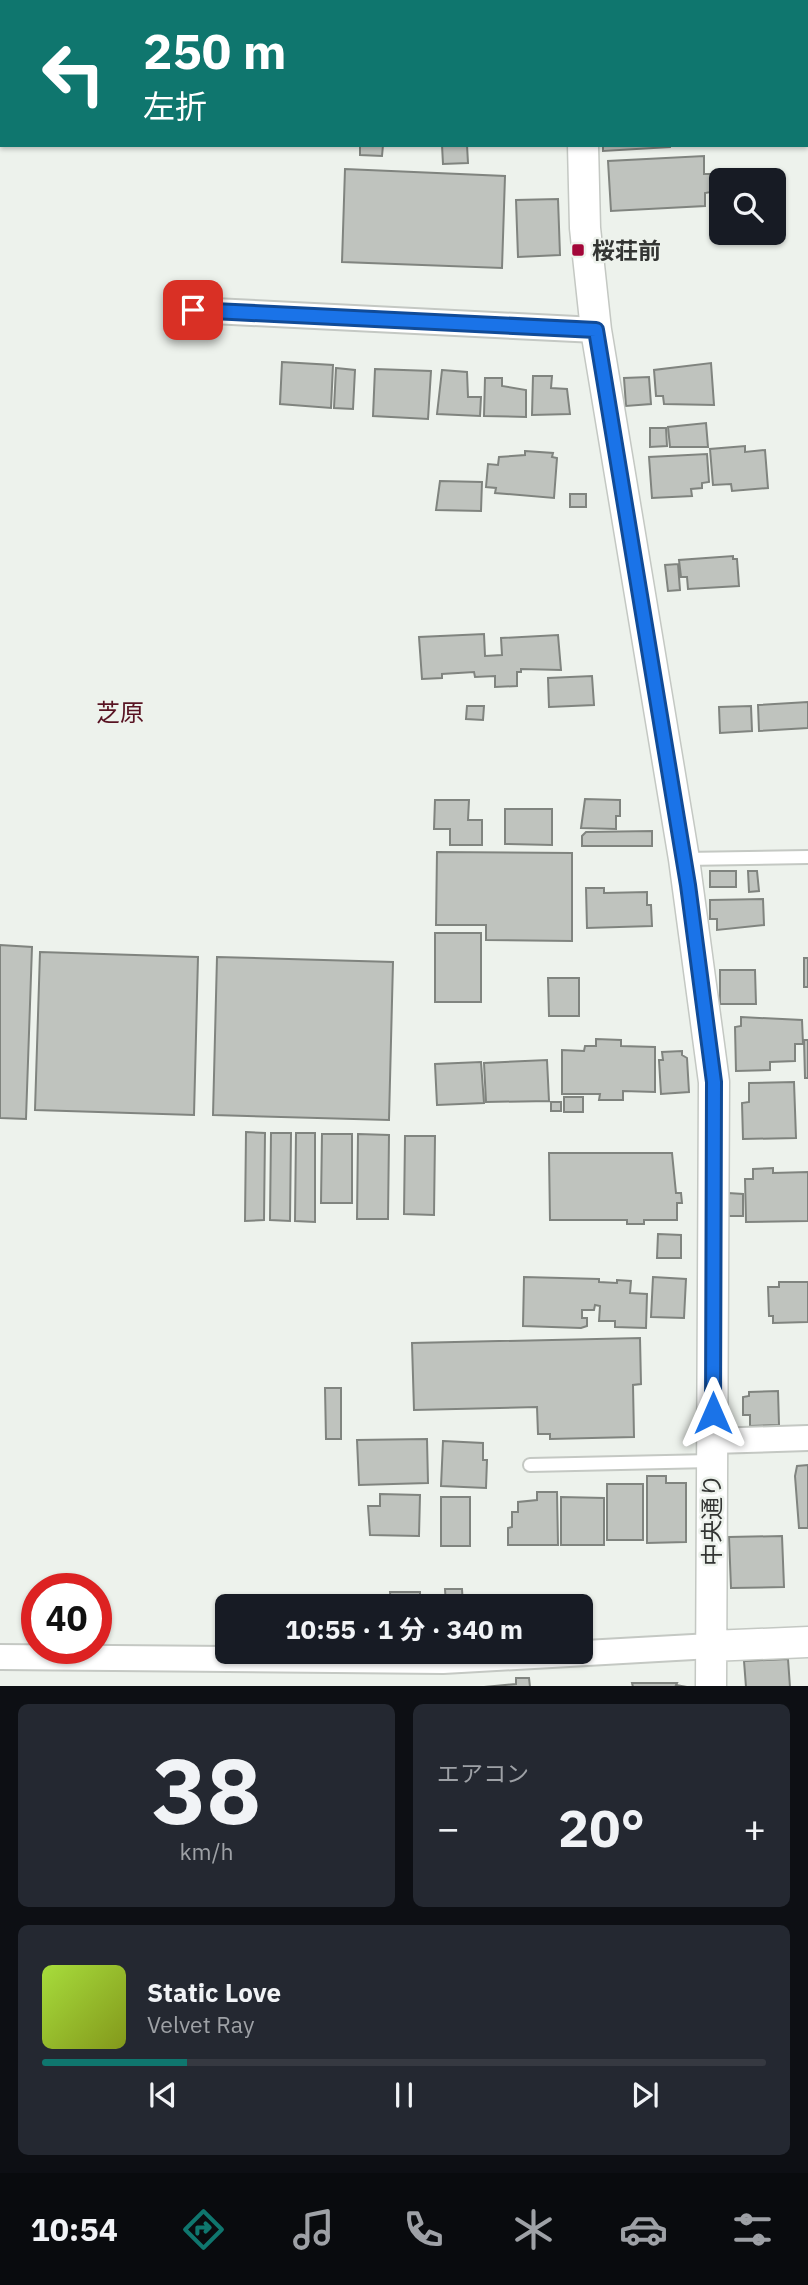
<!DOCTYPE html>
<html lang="ja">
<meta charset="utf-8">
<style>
:root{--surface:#171b24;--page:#242831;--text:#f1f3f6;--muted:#9ea1a6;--line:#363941;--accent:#0f766e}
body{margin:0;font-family:"IBM Plex Sans","Noto Sans JP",sans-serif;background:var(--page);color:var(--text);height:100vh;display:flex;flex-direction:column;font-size:26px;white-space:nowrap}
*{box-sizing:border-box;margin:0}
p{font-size:23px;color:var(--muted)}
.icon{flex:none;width:38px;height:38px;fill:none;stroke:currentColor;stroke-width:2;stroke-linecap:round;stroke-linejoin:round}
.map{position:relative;height:1686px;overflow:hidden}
.details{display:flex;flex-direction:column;gap:18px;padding:18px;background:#0d0f14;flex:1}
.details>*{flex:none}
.hud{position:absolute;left:0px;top:0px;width:808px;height:147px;box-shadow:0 2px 5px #0004;background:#0f766e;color:#fff;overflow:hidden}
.controls{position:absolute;left:709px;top:168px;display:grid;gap:14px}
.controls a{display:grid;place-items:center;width:77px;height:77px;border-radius:10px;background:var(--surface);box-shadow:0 2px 5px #0004;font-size:35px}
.speed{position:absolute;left:21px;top:1573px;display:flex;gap:14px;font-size:35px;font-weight:700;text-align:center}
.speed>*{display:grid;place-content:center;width:91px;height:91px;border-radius:50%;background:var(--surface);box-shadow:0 2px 5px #0004;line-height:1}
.speed .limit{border:10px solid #d22;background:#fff;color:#111}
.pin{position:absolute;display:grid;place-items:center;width:60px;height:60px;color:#fff;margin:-30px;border-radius:14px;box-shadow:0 4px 10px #0006}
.me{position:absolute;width:77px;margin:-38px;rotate:0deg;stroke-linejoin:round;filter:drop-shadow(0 0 5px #0008)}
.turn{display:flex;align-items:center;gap:24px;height:147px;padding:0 28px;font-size:32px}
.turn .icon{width:91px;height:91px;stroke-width:2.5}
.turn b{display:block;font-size:49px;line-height:60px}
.big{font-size:52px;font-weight:700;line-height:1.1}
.details .widget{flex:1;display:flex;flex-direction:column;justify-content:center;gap:10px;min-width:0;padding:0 24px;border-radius:10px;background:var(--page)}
.details .dial{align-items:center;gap:0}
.dial b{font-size:91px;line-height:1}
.song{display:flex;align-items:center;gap:21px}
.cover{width:84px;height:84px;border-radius:10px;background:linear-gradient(135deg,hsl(80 70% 55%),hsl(70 70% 35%))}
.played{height:7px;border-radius:4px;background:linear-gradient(90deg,var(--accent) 20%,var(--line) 20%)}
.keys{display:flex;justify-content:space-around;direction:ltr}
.heat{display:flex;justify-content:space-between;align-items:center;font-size:38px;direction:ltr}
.details .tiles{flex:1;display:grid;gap:18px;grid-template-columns:1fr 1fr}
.widget:last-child{grid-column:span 2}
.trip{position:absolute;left:215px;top:1594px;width:378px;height:70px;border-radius:10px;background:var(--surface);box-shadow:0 2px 5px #0004;font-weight:700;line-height:70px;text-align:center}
.menu{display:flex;height:112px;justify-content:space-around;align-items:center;background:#090b0e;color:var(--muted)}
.menu .icon{width:49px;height:49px}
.menu .on{color:var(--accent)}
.menu b{font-size:32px;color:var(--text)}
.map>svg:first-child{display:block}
.building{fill:#bfc3be;stroke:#80847f;stroke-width:2}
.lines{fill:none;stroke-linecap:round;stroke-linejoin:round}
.service-casing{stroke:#c4c8c3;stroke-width:16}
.minor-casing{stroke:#c4c8c3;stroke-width:28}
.tertiary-casing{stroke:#c4c8c3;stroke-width:33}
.service{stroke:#fff;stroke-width:12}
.minor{stroke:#fff;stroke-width:24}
.tertiary{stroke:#fff;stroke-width:30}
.route-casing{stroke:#114b97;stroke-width:18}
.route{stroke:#1a73e8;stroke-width:12}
.poi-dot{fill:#a30639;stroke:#edf2ec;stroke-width:2.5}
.labels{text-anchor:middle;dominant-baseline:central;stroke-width:5;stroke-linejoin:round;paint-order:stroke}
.poi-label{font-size:23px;font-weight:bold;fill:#333533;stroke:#edf2ec;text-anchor:start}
.street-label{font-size:23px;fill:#333533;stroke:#edf2ec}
.neighbourhood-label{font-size:24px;fill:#581322;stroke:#edf2ec}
</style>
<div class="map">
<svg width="808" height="1687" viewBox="0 0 808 1687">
<rect width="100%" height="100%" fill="#edf2ec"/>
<path class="building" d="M 220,0 L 279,0 L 220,2 Z
M 355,0 L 400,0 L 400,2 L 355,2 Z
M 418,0 L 479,0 L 478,2 L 418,2 Z
M 360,145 L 383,145 L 382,156 L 360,155 Z
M 442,145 L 467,145 L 468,163 L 443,164 Z
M 603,145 L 670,145 L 670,147 L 603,151 Z
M 704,156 L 704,174 L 710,174 L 711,192 L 705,193 L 705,206 L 611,211 L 608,161 Z
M 345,169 L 505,176 L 502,268 L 342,262 Z
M 558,199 L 560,255 L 518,257 L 516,200 Z
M 282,362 L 333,365 L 331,408 L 280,404 Z
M 711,363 L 714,405 L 664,404 L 663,396 L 656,396 L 654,370 Z
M 336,368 L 355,370 L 353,409 L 334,408 Z
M 375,369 L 431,371 L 428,419 L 373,416 Z
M 442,370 L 467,372 L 468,397 L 481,397 L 480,416 L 437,414 Z
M 533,376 L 552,376 L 551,388 L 567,389 L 570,414 L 532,415 Z
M 649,377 L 651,404 L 626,406 L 624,378 Z
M 485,378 L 502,378 L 502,386 L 526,390 L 526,417 L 484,416 Z
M 706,423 L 708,447 L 670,447 L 668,427 Z
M 650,428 L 666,428 L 667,446 L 650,447 Z
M 745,446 L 745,452 L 765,450 L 768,488 L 732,491 L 731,484 L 713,485 L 710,449 Z
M 525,451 L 553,453 L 552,457 L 557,458 L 554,498 L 495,493 L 496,488 L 486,487 L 488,464 L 498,465 L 499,457 L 525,455 Z
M 707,454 L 709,482 L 702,483 L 702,488 L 691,489 L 692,496 L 652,498 L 649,457 Z
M 440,481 L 482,482 L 481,511 L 436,510 Z
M 570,494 L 586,494 L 586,507 L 570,507 Z
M 733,556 L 733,559 L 737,559 L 739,586 L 688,589 L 687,577 L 681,577 L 679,560 Z
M 678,564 L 680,590 L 668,591 L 665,565 Z
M 484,634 L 485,656 L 502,655 L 501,638 L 558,635 L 561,670 L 521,669 L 521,672 L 517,672 L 517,686 L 495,687 L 495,676 L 475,677 L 474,672 L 442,674 L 442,678 L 422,679 L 419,637 Z
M 592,676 L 594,705 L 549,707 L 548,678 Z
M 808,702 L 808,728 L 759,731 L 758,705 Z
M 467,706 L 484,706 L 483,720 L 466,719 Z
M 751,706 L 752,731 L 720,733 L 719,707 Z
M 585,799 L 620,800 L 620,816 L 616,816 L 616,829 L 581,828 Z
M 435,800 L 469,800 L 468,820 L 482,820 L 482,845 L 450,845 L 450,829 L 434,829 Z
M 505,809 L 552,809 L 552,845 L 505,844 Z
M 652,831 L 652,846 L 582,846 L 582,836 L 586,832 Z
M 437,852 L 572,853 L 572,941 L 486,940 L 486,925 L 436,925 Z
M 710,871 L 736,871 L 736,887 L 710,887 Z
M 748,871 L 757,871 L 759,891 L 749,892 Z
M 586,888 L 604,888 L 604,893 L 647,892 L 647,905 L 651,905 L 652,926 L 587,928 Z
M 763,899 L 764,925 L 717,930 L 717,919 L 710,919 L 710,900 Z
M 435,933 L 481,933 L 481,1002 L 435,1002 Z
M 0,945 L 32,947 L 26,1119 L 0,1118 Z
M 40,952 L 198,957 L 194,1115 L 35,1110 Z
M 217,957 L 393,962 L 389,1120 L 213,1115 Z
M 804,958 L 808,958 L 808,987 L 804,987 Z
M 720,970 L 755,970 L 756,1004 L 720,1004 Z
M 548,978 L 579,978 L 579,1016 L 549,1016 Z
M 741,1017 L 802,1020 L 803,1044 L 795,1044 L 795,1061 L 770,1062 L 770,1070 L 736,1071 L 735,1027 L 741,1026 Z
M 596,1039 L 621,1040 L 621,1046 L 655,1047 L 655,1092 L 623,1091 L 623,1100 L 599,1100 L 600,1094 L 562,1094 L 562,1050 L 584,1051 L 585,1046 L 596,1046 Z
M 804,1040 L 808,1040 L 808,1078 L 805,1078 Z
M 682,1051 L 682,1055 L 687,1058 L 689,1092 L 661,1094 L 659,1060 L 663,1060 L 662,1052 Z
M 547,1060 L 549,1101 L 486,1102 L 484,1063 Z
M 481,1062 L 484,1103 L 437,1105 L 435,1064 Z
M 794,1082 L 796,1138 L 743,1139 L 742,1103 L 749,1102 L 749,1083 Z
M 564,1097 L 583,1097 L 583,1112 L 564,1112 Z
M 551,1102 L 561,1102 L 561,1111 L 551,1111 Z
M 246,1132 L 265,1133 L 264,1220 L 245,1221 Z
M 271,1133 L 291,1133 L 290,1221 L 270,1220 Z
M 296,1133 L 315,1133 L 315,1222 L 295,1221 Z
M 322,1134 L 352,1134 L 352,1203 L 321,1203 Z
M 358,1134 L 389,1135 L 388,1219 L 357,1219 Z
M 405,1136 L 435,1136 L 434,1215 L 404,1214 Z
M 549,1153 L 672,1153 L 676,1193 L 681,1193 L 682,1203 L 677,1203 L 677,1220 L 644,1220 L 644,1224 L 627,1224 L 627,1220 L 550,1220 Z
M 773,1168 L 773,1173 L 808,1172 L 808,1221 L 746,1222 L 745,1179 L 753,1179 L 753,1169 Z
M 728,1193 L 743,1194 L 743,1216 L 729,1216 Z
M 658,1234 L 681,1235 L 681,1258 L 657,1258 Z
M 524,1277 L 599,1279 L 599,1282 L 617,1283 L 617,1280 L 631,1281 L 630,1293 L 647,1294 L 646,1328 L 615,1327 L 615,1321 L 599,1321 L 600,1306 L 595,1305 L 594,1310 L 582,1310 L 582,1318 L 587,1318 L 587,1326 L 581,1328 L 523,1326 Z
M 653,1277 L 686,1279 L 684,1318 L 651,1317 Z
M 779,1282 L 808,1282 L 808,1322 L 773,1323 L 773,1316 L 769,1316 L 768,1287 L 779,1287 Z
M 640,1338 L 641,1384 L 633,1385 L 634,1437 L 550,1439 L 550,1434 L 538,1434 L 537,1407 L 414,1410 L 412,1343 Z
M 325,1388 L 341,1388 L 341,1439 L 326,1439 Z
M 778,1391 L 779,1425 L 750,1426 L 750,1415 L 743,1415 L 743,1397 L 749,1396 L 749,1392 Z
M 427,1439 L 428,1483 L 359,1485 L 357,1440 Z
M 443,1441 L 483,1443 L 483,1460 L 487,1460 L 486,1488 L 441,1486 Z
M 808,1465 L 808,1528 L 799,1528 L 795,1476 L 797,1466 Z
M 647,1476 L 666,1476 L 666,1483 L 686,1483 L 686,1542 L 647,1543 Z
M 607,1484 L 643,1484 L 643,1540 L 607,1540 Z
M 537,1492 L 557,1492 L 558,1545 L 508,1545 L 508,1528 L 512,1527 L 512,1512 L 518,1512 L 518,1502 L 537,1500 Z
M 380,1494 L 420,1495 L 419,1536 L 370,1535 L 368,1506 L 380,1506 Z
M 441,1497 L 470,1497 L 470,1546 L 441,1546 Z
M 561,1497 L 604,1498 L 604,1545 L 561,1545 Z
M 782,1536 L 784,1587 L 731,1588 L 729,1537 Z
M 445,1589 L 462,1589 L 463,1606 L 446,1606 Z
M 390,1592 L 420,1592 L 420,1596 L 434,1596 L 438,1606 L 391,1606 Z
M 788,1659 L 790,1687 L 746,1687 L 744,1661 Z
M 516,1678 L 529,1678 L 530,1687 L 484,1687 L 516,1684 Z
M 632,1683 L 677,1683 L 676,1685 L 687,1687 L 633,1687 Z"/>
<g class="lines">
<g class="service-casing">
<path id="service" d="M 684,859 L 808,857
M 530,1465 L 711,1461"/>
</g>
<g class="minor-casing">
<path id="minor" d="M 193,310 L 596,330
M 712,1441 L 808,1438
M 0,1657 L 443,1661 L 711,1646"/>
</g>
<g class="tertiary-casing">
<path id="tertiary" d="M 579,0 L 579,2
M 583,145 L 585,228 L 596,330 L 684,859 L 714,1082 L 711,1687
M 711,1646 L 808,1642"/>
</g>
<use href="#service" class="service"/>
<use href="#minor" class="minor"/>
<use href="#tertiary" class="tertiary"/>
</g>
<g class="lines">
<g class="route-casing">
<path id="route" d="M 193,310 L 596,330 L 688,885 L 714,1082 L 713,1413"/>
</g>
<use href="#route" class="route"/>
</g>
<rect class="poi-dot" x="571" y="243" width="14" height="14" rx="3.5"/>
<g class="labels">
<g class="poi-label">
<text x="592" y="250">桜荘前</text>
</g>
<g class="street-label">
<text transform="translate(711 1520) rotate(-90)">中央通り</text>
</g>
<g class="neighbourhood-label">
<text x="120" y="712">芝原</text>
</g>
</g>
</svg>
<div class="controls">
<a><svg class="icon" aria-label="search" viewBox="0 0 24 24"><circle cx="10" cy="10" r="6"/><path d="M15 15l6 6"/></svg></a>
</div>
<div class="speed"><div class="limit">40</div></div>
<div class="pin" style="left:193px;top:310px;background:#d93025"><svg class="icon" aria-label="arrive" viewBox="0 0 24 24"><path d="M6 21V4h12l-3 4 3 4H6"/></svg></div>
<svg class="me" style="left:713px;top:1413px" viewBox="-20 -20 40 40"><path d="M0-17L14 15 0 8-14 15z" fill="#1a73e8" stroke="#fff" stroke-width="4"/></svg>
<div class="trip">10:55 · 1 分 · 340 m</div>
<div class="hud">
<div class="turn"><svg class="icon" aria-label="left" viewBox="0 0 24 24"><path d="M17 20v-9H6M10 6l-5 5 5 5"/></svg><div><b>250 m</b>左折</div></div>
</div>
</div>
<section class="details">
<div class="tiles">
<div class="widget dial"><b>38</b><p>km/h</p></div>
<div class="widget"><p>エアコン</p>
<div class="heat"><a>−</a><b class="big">20°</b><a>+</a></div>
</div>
<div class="widget">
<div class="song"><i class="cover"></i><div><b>Static Love</b><p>Velvet Ray</p></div></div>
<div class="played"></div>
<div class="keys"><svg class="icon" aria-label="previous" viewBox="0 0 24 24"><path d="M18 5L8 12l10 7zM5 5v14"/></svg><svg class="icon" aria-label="pause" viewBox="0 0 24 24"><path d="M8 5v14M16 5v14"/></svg><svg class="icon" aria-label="next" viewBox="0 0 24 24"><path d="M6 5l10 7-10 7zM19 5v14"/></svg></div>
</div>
</div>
</section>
<nav class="menu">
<b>10:54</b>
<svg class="icon on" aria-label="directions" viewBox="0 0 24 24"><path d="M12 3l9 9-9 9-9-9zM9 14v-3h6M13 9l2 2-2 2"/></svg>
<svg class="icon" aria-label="music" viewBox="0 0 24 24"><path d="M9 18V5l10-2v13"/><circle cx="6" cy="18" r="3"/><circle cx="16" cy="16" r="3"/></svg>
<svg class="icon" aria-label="phone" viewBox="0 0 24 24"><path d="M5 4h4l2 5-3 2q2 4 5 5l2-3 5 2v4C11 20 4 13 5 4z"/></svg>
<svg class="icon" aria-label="climate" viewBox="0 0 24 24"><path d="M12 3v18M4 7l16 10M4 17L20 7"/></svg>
<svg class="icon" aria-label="car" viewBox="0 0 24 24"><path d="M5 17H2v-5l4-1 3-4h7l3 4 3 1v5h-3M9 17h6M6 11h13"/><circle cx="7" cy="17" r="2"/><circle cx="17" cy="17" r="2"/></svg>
<svg class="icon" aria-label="filters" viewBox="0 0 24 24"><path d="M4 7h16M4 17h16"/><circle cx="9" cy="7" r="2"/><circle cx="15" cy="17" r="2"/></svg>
</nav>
